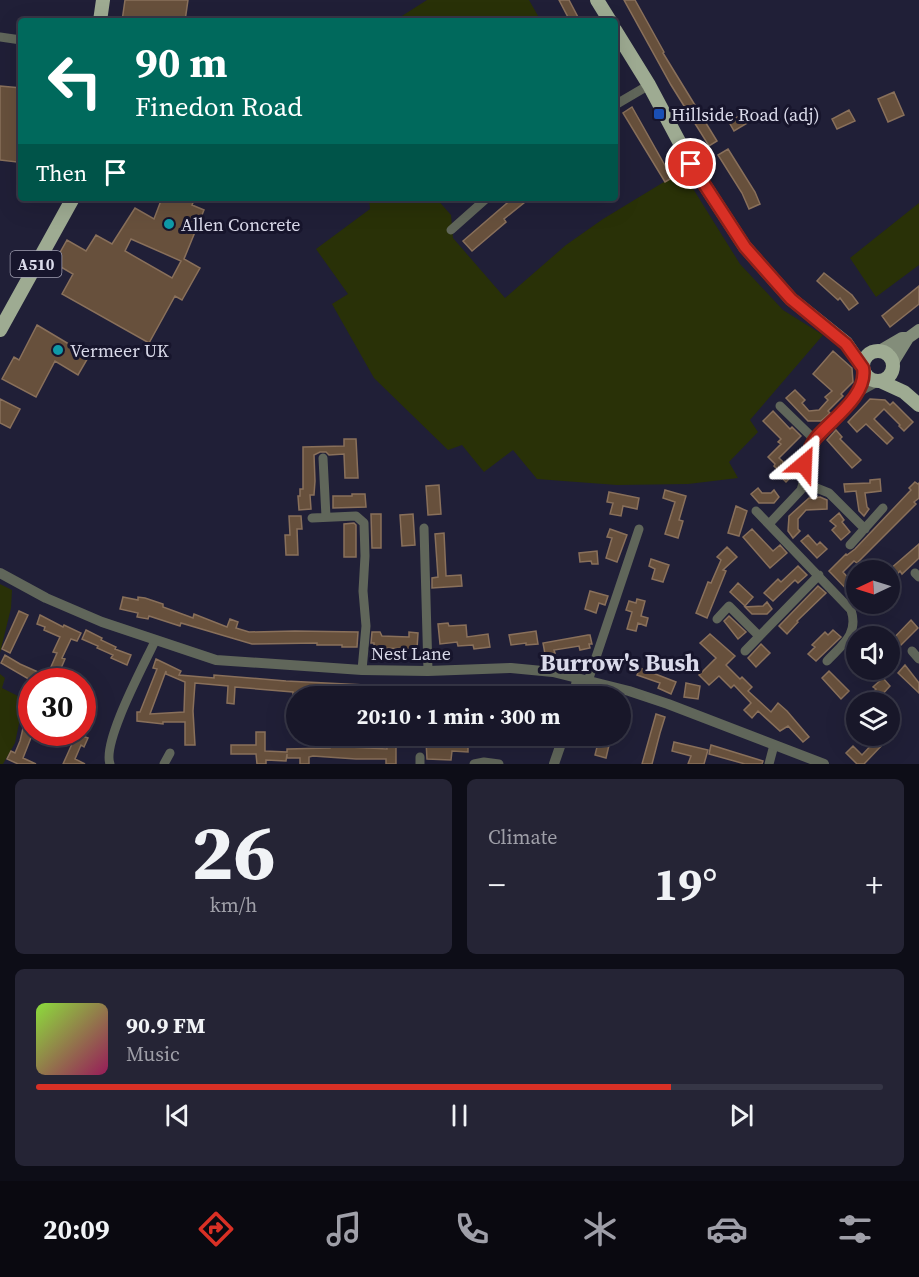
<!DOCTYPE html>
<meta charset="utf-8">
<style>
:root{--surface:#181729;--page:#252435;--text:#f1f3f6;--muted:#9f9fa8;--line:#363646;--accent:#d93025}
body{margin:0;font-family:"Source Serif 4",serif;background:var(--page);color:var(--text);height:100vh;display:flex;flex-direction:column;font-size:22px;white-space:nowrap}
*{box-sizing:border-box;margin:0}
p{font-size:20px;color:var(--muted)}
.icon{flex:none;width:33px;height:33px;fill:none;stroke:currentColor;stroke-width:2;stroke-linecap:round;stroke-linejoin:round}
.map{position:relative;height:764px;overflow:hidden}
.sheet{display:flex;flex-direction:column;gap:15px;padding:15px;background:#0d0d17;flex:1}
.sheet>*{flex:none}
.banner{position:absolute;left:18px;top:18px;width:600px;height:183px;border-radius:6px;box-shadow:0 6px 24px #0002,0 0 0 2px var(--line);background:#00695c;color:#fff;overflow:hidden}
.needle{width:39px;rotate:266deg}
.fabs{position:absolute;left:846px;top:560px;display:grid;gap:12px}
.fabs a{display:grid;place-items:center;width:54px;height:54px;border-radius:50%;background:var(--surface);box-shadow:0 6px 24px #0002,0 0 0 2px var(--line);font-size:30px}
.speed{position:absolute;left:18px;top:668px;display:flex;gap:12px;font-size:30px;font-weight:700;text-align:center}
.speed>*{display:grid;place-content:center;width:78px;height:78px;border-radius:50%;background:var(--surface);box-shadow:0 6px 24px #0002,0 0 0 2px var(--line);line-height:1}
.speed .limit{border:9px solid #d22;background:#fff;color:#111}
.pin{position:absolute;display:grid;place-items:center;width:51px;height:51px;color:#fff;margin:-26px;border:3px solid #fff;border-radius:50%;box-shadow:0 2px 6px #0007}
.me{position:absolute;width:66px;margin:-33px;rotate:26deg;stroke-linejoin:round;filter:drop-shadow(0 0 4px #0008)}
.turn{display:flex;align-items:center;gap:21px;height:126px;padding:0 18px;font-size:27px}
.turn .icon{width:78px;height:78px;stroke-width:2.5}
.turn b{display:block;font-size:42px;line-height:51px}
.then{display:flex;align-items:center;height:57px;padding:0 18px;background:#0003;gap:12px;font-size:22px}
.big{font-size:45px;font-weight:700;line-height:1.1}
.sheet .tile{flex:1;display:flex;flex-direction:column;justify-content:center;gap:9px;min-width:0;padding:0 21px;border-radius:9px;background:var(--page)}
.sheet .dial{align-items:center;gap:0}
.dial b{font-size:78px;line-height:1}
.song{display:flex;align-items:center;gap:18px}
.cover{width:72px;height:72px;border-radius:9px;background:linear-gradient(135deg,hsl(90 70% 55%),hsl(330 70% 35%))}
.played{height:6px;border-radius:3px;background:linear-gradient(90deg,var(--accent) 75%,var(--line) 75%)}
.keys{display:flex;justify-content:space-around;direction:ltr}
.heat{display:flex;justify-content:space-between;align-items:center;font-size:33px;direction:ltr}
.sheet .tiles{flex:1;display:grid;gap:15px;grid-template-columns:1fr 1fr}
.tile:last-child{grid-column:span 2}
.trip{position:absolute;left:286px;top:686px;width:345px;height:60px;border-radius:30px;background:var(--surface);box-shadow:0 6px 24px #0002,0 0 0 2px var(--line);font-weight:700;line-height:60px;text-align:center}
.menu{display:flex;height:96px;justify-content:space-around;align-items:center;background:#0a0910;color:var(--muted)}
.menu .icon{width:42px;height:42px}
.menu .current{color:var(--accent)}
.menu b{font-size:27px;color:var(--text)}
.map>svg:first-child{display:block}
.green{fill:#293107}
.building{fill:#67503c;stroke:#89705b;stroke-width:1.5;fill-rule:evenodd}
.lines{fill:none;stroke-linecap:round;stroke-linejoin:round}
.minor{stroke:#60665a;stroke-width:9}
.tertiary{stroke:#60665a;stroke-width:10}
.secondary{stroke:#838d7a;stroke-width:12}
.primary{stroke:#9eab92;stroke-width:14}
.route-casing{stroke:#8d1f18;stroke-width:15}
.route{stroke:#d93025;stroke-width:10}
.transit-dot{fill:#1a4fb4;stroke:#17152c;stroke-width:2}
.culture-dot{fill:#0f9aa8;stroke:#17152c;stroke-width:2}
.labels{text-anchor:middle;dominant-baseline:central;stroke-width:6;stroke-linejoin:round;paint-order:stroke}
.shield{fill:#17152c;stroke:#a09fb1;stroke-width:1.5}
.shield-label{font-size:16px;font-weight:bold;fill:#dadaea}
.poi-label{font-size:18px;fill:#dadaea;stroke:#17152c;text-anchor:start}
.street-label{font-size:18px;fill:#dadaea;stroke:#17152c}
.district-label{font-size:24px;font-weight:bold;fill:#dadaea;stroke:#17152c}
</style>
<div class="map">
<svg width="919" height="764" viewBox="0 0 919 764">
<rect width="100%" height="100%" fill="#201f37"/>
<path class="green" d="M 427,0 L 529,0 L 541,21 L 394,21 Z
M 682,171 L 740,264 L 783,310 L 823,335 L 750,420 L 758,432 L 729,462 L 738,478 L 688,484 L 617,485 L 537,479 L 513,450 L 484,472 L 462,445 L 448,450 L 374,378 L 332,304 L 348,294 L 316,249 L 370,209 L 369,198 L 436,198 L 451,215 L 453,238 L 505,298 L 566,245 L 603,219 Z
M 919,203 L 919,265 L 876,297 L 850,258 Z
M 0,584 L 12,590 L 11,608 L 0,653 Z
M 0,674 L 5,678 L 2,688 L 24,699 L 15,743 L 3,764 L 0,764 Z"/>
<path class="building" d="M 125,0 L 188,0 L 185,21 L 122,21 Z
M 559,0 L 569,0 L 580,21 L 570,21 Z
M 624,0 L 635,0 L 664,52 L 663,53 L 717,141 L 709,146 L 671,85 Z
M 0,86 L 21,88 L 21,131 L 17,162 L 0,160 Z
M 894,92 L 904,115 L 888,122 L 878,99 Z
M 632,107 L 672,178 L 665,182 L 623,113 Z
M 849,110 L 855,121 L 837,129 L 832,119 Z
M 744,113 L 749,122 L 734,131 L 729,122 Z
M 728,149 L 755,192 L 760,204 L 749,209 L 742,193 L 718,155 Z
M 162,198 L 195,198 L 192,205 L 204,210 L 184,259 L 200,268 L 182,300 L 175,296 L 149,343 L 62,294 L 73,274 L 54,263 L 67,240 L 86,251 L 96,235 L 112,244 L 135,208 L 154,219 ZM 131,239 L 181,261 L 172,278 L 125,251 Z
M 513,198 L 530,198 L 504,219 L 506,222 L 472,251 L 463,241 Z
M 824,273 L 852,295 L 858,303 L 849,310 L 840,298 L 838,300 L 817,281 Z
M 919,286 L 919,304 L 890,327 L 882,316 Z
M 37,325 L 89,356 L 78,375 L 55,361 L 36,397 L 2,379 L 14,357 L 19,360 Z
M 833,351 L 852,368 L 853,382 L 841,394 L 843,396 L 828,411 L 830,413 L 821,421 L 808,421 L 786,398 L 795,390 L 805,400 L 802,403 L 809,411 L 819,410 L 828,400 L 825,397 L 832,391 L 813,374 Z
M 0,399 L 20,409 L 10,428 L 0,423 Z
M 870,399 L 885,400 L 890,405 L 893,402 L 913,422 L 904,431 L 899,426 L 900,425 L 884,409 L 874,419 L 893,438 L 887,444 L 866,424 L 857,432 L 848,422 Z
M 773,411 L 790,429 L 792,427 L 801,436 L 779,458 L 795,473 L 786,482 L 780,476 L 782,474 L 774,466 L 775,464 L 768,457 L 781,444 L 778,442 L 781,439 L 763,421 Z
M 836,430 L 842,437 L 840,439 L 861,460 L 852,468 L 827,440 Z
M 344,439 L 356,439 L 358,478 L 345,478 L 344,454 L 329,455 L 326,452 L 320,452 L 314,455 L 315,481 L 314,495 L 310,495 L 311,509 L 299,510 L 298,496 L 300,496 L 300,489 L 303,489 L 303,447 L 344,446 Z
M 880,479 L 881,491 L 865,493 L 867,507 L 869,509 L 864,516 L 859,511 L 856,491 L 845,492 L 844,484 L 870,483 L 870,480 Z
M 915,482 L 918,484 L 919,483 L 919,498 L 914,502 L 916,504 L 857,563 L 854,561 L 843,572 L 856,587 L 856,599 L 829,571 L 846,554 L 847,555 L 855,549 L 911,490 L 909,488 Z
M 439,485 L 441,514 L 428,515 L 426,486 Z
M 758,488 L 762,493 L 771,493 L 774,490 L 779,497 L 774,503 L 759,503 L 751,494 Z
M 665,490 L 686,496 L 679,520 L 683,521 L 678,538 L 665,534 L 675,502 L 663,498 Z
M 609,492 L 639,498 L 637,509 L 623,506 L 621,516 L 610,514 L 613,503 L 607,502 Z
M 352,494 L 365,494 L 366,507 L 333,508 L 333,496 L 352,496 Z
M 820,497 L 827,500 L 827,509 L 806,510 L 798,519 L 798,529 L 800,531 L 793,538 L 788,531 L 789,516 L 809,498 Z
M 736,506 L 747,511 L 739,536 L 728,533 Z
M 839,513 L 844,520 L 842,522 L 850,532 L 841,540 L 832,530 L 836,526 L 830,521 Z
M 371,514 L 381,514 L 381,548 L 372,548 Z
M 413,514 L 415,545 L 402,546 L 400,515 Z
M 289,516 L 301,516 L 302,529 L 297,529 L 298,555 L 286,555 L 285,535 L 290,535 Z
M 354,523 L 356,525 L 356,557 L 344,557 L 344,524 Z
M 610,529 L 627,535 L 617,562 L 606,558 L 612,538 L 607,537 Z
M 752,529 L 773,551 L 780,545 L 787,553 L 770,568 L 743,537 Z
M 444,533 L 446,576 L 461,575 L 462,586 L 432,588 L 432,578 L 438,577 L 435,534 Z
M 808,535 L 817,545 L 820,542 L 827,549 L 817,558 L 801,541 Z
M 919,544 L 919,558 L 902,574 L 900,571 L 890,582 L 890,569 Z
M 727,547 L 737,557 L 723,570 L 726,571 L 707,618 L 696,613 L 708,582 L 711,583 L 721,560 L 717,557 Z
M 597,551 L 598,564 L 592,564 L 591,561 L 580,562 L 579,553 Z
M 651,559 L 669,565 L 663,582 L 652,579 L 655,569 L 649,566 Z
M 798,566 L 807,575 L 798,583 L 795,580 L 773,601 L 764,593 L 778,579 L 781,582 Z
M 738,583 L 753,597 L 745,606 L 730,592 Z
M 818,586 L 826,593 L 797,621 L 798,622 L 787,634 L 779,626 Z
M 590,591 L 608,596 L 605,605 L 599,603 L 596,613 L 585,609 Z
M 123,597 L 138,600 L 138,597 L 145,598 L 163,604 L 163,607 L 193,618 L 194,614 L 227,627 L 230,619 L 238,622 L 236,628 L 249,632 L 295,631 L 358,632 L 357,647 L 342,647 L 342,645 L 317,645 L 317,643 L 252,644 L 181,623 L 180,626 L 149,616 L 148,619 L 137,617 L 138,613 L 120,609 Z
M 637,599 L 645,601 L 641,616 L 648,618 L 646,626 L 638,623 L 636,631 L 627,629 L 632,612 L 626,610 L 629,601 L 636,603 Z
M 767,602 L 772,609 L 767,614 L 752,614 L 745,607 L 763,606 Z
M 19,611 L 28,615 L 10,653 L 2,649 Z
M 40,615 L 63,627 L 64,625 L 81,633 L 77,641 L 71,639 L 62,658 L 65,659 L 56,680 L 58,681 L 32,681 L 1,663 L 5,655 L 20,664 L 47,676 L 57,653 L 53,652 L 60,637 L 44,630 L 45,627 L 37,624 Z
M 729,616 L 746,632 L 738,639 L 724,621 Z
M 911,620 L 918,628 L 890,656 L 890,642 Z
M 448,623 L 449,626 L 466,625 L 467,637 L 488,634 L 490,647 L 474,649 L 473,645 L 458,646 L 457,642 L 440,644 L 438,624 Z
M 86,630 L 102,638 L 101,640 L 116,647 L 115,649 L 131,655 L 127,665 L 111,658 L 113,655 L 97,648 L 98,646 L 82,639 Z
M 833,630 L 841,637 L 816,661 L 808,654 L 815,647 L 812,645 L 825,632 L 828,635 Z
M 536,631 L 538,644 L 526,645 L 526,643 L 511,645 L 509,635 Z
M 372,632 L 380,632 L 382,636 L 409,637 L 409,632 L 418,633 L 417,649 L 374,648 L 374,643 L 371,643 Z
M 710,634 L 735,656 L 726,665 L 740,679 L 742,677 L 752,687 L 748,691 L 771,712 L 778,703 L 787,711 L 809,737 L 803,742 L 788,726 L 780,731 L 758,711 L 752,718 L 744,710 L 751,703 L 734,685 L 731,688 L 719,676 L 709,685 L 699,675 L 716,658 L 700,643 Z
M 588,635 L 590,635 L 592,644 L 589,644 L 590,648 L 580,650 L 579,646 L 554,650 L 555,653 L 545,654 L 543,643 Z
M 761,644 L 770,653 L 756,667 L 748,658 Z
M 156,659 L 181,671 L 179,675 L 214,678 L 214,675 L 286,681 L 426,688 L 442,689 L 443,685 L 452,686 L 452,695 L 375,694 L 375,696 L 329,696 L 329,694 L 304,693 L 303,696 L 293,696 L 293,692 L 235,687 L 234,704 L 227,703 L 228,686 L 195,683 L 193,711 L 195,745 L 185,745 L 185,722 L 163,722 L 163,724 L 137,721 L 137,712 L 140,712 L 157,669 L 153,668 ZM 166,671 L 166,674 L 185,682 L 184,712 L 150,714 Z
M 905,665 L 919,683 L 919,693 L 898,673 Z
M 640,668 L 676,682 L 671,694 L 658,688 L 660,683 L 637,675 Z
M 829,671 L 849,691 L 841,699 L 822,678 Z
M 883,678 L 890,686 L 880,697 L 884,702 L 862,702 L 876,689 L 873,687 Z
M 686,683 L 700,686 L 698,699 L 684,697 Z
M 472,687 L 515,689 L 516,687 L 538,692 L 539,688 L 560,693 L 559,696 L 471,696 Z
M 32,706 L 32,735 L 23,758 L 36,764 L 18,764 L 7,759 L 11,751 L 15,753 L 20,741 L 24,724 Z
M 656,714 L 665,717 L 660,733 L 652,764 L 642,764 Z
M 44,732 L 71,732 L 88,738 L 84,747 L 81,745 L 75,759 L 85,764 L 63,764 L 72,744 L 57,738 L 56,741 L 50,738 L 51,735 Z
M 256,732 L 265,732 L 265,751 L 287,752 L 287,749 L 330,748 L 330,746 L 387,749 L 387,747 L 396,747 L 396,764 L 386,764 L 386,759 L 356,759 L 313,756 L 309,757 L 309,764 L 300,764 L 300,758 L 287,758 L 287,754 L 286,761 L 266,760 L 266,764 L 257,764 L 256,754 L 231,754 L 231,745 L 256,745 Z
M 412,735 L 462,735 L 462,744 L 468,744 L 468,752 L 452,751 L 451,760 L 427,759 L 426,741 L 412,741 Z
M 599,739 L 610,741 L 606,758 L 595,755 Z
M 877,739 L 883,744 L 864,764 L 857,764 L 846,753 L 853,746 L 862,755 Z
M 674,742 L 708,750 L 704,764 L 688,764 L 691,756 L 672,751 Z
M 711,745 L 763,761 L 762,764 L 745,764 L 709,754 Z"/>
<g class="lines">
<path class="minor" d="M 0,37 L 21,40
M 615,105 L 649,85
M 451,230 L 487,198
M 859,392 L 864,372
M 780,406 L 815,440
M 323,458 L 326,517
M 804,483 L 829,493 L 865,529
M 756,511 L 851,610 C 859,634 842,645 827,661
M 312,518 L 356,516 L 364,523 L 365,556 L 363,591 L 366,626 L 362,670
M 769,524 L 801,490 L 805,477 L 804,464 L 815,440 L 841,413 L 859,392 L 879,381
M 424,528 L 428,671
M 850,545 L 883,508
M 915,573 L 919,577
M 717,619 L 729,606 L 759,636
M 745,651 L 819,575
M 912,651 L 919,659
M 588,681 L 639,529
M 110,764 C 102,742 144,665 155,641
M 164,764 L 170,753
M 420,764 L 420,757
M 474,764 L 484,762 L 499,764
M 769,764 L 774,745"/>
<path class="tertiary" d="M 0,573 L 46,598 L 102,622 L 216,660 L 362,670 L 428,671 L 511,668 L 553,672 L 629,691 L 668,704 L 824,764
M 574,696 L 577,679
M 554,764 L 564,735"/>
<path class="secondary" d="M 878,352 L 902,338 L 907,338
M 892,364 L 908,338 L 919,330"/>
<path class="primary" d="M 597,0 L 610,21
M 100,21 L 103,0
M 615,30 L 649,85 L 691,164 L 745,247 L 791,299 L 846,343 L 863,368
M 0,330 L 73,198
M863 366a15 15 0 1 1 30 0a15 15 0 1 1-30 0Z
M 880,381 L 904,392 L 919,405"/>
</g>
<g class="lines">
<g class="route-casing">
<path id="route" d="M 691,164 L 745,247 L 791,299 L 846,344 L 863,368 C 868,395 832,419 816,438 C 810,445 807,455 804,464"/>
</g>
<use href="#route" class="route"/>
</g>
<rect class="transit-dot" x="653" y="108" width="12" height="12" rx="3"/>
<g class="culture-dot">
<circle cx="169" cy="224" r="6"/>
<circle cx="58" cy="350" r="6"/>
</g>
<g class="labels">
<rect class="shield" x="10.5" y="251" width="51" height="26" rx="4.5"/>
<g class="shield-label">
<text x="36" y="264">A510</text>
</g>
<g class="poi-label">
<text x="671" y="114">Hillside Road (adj)</text>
<text x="181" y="224">Allen Concrete</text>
<text x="70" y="350">Vermeer UK</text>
</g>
<g class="street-label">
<text x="411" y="653">Nest Lane</text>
</g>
<g class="district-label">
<text x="620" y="662">Burrow's Bush</text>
</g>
</g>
</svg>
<div class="fabs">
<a><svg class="needle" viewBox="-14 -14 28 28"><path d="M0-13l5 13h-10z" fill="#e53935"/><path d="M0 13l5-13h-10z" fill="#9f9fa8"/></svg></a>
<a><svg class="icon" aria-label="sound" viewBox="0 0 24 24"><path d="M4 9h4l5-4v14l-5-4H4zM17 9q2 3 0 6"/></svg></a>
<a><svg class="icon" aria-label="layers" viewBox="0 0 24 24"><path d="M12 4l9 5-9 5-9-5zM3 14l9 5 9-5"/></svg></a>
</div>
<div class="speed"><div class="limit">30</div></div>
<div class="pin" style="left:691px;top:164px;background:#d93025"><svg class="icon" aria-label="arrive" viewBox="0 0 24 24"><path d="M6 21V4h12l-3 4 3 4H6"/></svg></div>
<svg class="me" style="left:804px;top:464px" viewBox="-20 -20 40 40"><path d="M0-17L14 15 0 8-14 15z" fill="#d93025" stroke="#fff" stroke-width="4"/></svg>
<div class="trip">20:10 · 1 min · 300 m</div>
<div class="banner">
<div class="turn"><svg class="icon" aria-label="left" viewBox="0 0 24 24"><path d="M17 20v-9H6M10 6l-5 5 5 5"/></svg><div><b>90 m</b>Finedon Road</div></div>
<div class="then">Then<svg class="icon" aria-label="arrive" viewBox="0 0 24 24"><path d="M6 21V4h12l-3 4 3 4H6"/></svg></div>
</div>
</div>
<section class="sheet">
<div class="tiles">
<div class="tile dial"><b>26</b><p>km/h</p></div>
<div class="tile"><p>Climate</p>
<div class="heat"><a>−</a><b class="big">19°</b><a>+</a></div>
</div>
<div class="tile">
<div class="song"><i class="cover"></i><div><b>90.9 FM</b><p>Music</p></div></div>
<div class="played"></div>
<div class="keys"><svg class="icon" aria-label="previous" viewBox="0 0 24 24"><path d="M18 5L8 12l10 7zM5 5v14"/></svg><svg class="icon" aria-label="pause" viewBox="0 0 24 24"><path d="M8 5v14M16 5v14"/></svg><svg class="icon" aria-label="next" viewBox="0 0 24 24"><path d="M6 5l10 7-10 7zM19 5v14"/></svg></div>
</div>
</div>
</section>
<nav class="menu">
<b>20:09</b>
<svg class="icon current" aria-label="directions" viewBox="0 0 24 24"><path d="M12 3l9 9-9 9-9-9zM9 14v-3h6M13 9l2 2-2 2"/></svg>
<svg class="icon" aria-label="music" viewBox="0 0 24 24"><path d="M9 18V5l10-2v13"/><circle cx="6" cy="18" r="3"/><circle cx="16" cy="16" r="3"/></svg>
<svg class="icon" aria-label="phone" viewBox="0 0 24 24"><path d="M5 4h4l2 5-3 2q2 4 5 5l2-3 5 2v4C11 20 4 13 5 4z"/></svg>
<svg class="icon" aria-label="climate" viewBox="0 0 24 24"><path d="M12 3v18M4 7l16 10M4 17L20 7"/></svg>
<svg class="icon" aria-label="car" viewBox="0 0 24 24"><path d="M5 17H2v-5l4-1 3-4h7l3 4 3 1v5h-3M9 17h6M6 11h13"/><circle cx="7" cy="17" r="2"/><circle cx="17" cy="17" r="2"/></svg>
<svg class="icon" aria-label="filters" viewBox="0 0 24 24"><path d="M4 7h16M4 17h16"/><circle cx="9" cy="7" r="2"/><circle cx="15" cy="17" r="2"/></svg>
</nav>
